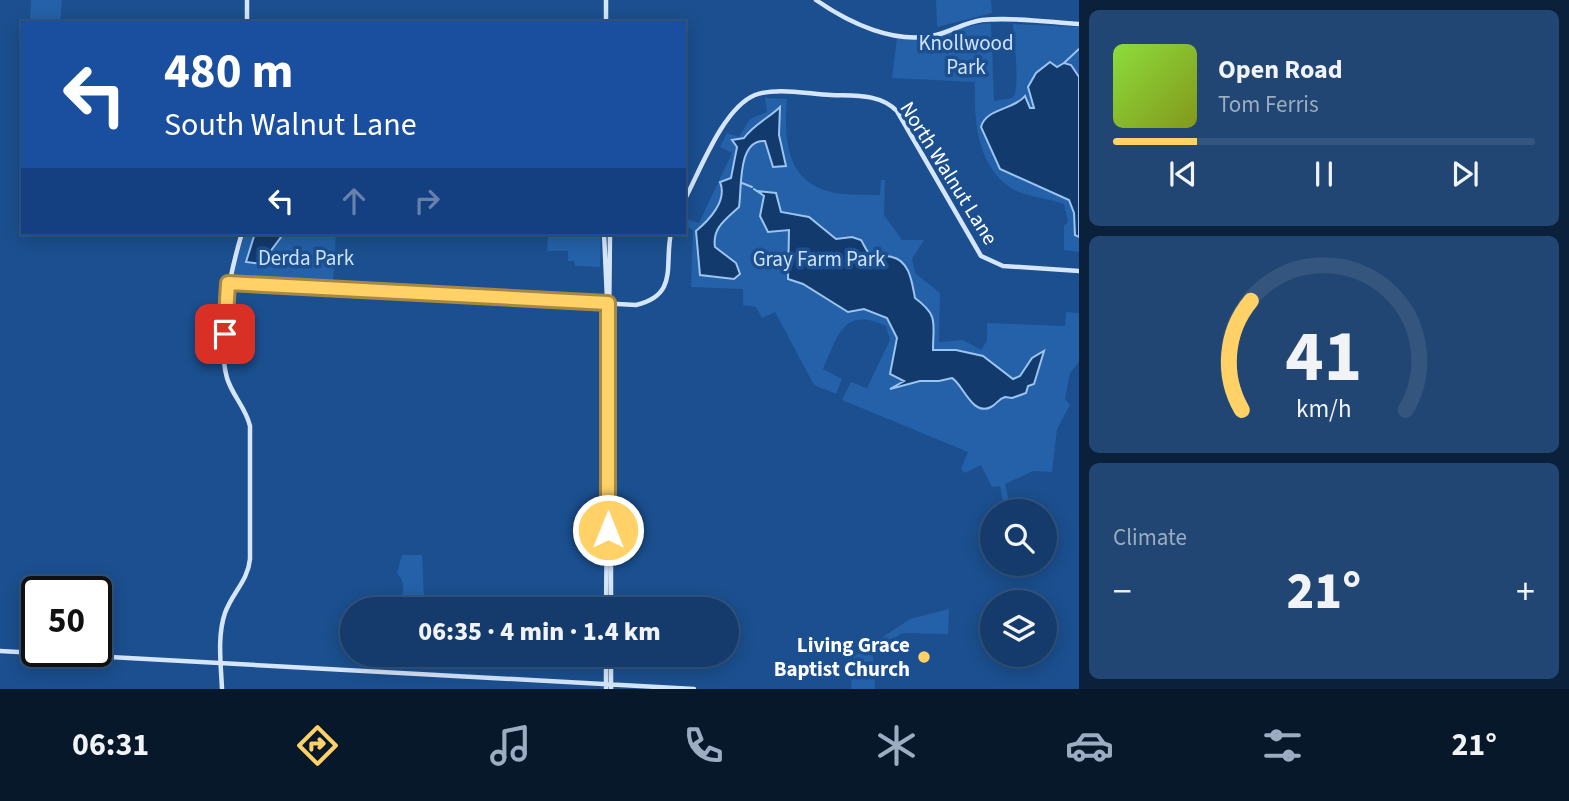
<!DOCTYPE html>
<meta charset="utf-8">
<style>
:root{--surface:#143b6b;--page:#214673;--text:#f1f3f6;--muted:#9dadc1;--line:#33557e;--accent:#ffd166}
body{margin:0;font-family:"Source Sans 3",sans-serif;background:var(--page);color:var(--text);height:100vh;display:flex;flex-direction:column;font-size:26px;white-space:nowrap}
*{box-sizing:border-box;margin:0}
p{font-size:23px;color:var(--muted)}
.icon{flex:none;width:38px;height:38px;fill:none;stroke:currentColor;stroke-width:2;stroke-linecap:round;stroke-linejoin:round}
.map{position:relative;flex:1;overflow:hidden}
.sheet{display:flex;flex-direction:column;gap:10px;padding:10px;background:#0b203b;width:490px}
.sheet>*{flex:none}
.guide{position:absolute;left:21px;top:21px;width:665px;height:214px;border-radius:0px;box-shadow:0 4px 18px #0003,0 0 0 2px var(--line);background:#1a4fa0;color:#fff;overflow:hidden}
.tools{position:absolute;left:980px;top:499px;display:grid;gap:14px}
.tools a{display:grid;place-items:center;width:77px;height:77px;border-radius:50%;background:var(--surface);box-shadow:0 4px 18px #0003,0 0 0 2px var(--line);font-size:35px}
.speed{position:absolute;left:21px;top:576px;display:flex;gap:14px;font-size:35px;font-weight:700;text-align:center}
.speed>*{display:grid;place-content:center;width:91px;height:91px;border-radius:50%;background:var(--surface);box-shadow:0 4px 18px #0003,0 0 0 2px var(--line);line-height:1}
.speed .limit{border:4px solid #111;border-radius:10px;background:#fff;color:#111}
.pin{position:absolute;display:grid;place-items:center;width:60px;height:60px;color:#fff;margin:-30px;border-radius:14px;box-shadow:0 4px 10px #0006}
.me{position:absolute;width:77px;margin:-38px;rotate:0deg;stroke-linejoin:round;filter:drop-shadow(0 0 5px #0008)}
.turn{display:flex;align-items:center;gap:24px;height:147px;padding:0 28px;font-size:32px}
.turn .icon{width:91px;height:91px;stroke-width:2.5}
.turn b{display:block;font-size:49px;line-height:60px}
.lanes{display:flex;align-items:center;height:66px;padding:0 28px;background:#0003;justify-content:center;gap:35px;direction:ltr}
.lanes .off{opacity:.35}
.big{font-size:52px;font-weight:800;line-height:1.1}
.sheet .tile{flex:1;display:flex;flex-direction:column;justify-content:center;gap:10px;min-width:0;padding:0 24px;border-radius:10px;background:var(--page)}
.sheet .dial{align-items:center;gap:0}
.dial svg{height:182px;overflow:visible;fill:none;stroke:var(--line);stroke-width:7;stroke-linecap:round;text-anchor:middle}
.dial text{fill:var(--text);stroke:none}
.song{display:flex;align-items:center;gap:21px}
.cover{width:84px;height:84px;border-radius:10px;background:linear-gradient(135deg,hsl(90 70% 55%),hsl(70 70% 35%))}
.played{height:7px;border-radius:4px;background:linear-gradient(90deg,var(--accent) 20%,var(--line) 20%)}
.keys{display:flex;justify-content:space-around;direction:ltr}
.heat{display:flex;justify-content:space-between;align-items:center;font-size:38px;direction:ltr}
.trip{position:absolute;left:340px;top:597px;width:399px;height:70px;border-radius:35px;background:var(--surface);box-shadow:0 4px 18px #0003,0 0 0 2px var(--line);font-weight:800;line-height:70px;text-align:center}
.tabs{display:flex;height:112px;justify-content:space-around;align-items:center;background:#08182b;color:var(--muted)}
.tabs .icon{width:49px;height:49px}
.tabs .current{color:var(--accent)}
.tabs b{font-size:32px;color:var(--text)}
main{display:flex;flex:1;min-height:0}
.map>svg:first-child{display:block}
.green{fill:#2461a8}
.water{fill:#123a6d;stroke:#9cc4f0;stroke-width:2}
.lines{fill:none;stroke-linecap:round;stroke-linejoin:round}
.stream{stroke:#9cc4f0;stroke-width:2}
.secondary{stroke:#d6e6fa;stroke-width:4.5}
.route-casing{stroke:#a68842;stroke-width:18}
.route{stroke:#ffd166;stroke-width:12}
.poi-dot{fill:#ffd166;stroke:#1b4f8f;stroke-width:2.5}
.labels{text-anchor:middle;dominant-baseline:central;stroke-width:7;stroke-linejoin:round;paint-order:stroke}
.park-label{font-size:21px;fill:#cfe3fa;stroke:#1b4f8f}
.street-label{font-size:21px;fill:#fff;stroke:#1b4f8f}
.poi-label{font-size:21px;font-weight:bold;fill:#fff;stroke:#1b4f8f;text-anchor:end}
</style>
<main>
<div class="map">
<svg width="1079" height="689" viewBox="0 0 1079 689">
<rect width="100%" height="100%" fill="#1b4f8f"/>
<path class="green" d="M 31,0 L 62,0 L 60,23 L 30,23 Z
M 936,0 L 991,0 L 992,13 L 937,27 Z
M 991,23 L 994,101 L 1012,98 L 1015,94 C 1019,72 1014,46 1013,24 L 1079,27 L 1079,252 L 1064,250 L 1064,226 L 1068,222 L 1064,204 C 1048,198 1025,197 1011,188 C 976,165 974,119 975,82 L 892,78 L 897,38 C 932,43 957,25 991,23 Z
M 765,98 L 787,99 C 784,137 785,181 831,192 C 846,196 864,194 880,195 L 881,180 L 885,180 L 884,215 L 902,240 L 924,240 L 912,259 L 915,273 L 940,293 L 939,342 L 963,340 L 981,350 L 987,341 L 987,323 L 1065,326 L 1066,312 L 1079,313 L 1079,362 L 1070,373 L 1065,399 L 1070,405 L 1057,429 L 1052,472 L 1033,471 L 1005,484 L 1010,505 L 1004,506 L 1000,486 L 992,487 L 981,465 L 965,473 L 961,469 L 968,452 L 842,400 L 851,382 L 867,388 L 890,340 L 886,326 C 843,306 838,336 823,369 L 842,379 L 836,394 L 814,385 L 775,312 L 762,318 L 756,307 L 743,305 L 743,289 L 691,287 L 693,230 L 684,225 L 684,218 L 699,223 L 732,153 L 720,147 L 727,133 L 739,137 L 750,119 L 767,112 Z
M 245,233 L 336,233 L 333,285 L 235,279 L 233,273 Z
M 548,233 L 601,233 L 600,267 L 575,266 L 574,261 L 568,261 L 568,251 L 547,251 Z
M 402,555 L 422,555 L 424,595 L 421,609 L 408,609 L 399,603 C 405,592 405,582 397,573 Z
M 949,609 L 948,634 L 902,633 L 873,654 L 875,689 L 851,689 L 853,657 L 910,619 Z"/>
<path class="water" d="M 1050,62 L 1057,67 L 1064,63 L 1071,65 L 1079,77 L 1079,237 L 1075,235 L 1074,213 L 1069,200 L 1000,169 L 981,127 C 986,108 1014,110 1025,96 L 1030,108 L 1034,108 L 1028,87 L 1036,73 Z
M 780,107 L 779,135 L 786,166 L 773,167 L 765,141 C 737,139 742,189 739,207 C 726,219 712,228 715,247 L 736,263 L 740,274 L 734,279 L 700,275 L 696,231 C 708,221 728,201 720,182 L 731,178 L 737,147 L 732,140 L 744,138 C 754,124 769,118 780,107 Z
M 757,191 L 776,193 L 781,212 L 809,217 L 836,239 L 852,237 L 861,240 C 865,246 867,255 875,257 C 880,258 886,255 892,257 C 910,261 912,283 915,298 C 939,316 933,322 933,350 L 956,350 L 983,356 L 1013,379 L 1020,376 L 1032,358 L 1044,351 L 1034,384 L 1028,386 L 1026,393 L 1012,398 L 1005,397 C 998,399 997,404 991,407 C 972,417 963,384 952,378 L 939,381 L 920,381 L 890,389 L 904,381 L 890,374 L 897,338 L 887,318 L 864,309 L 848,312 L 803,284 L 788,279 L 789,230 L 768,232 L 760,216 L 764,196 Z
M 255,233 L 284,233 L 261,264 L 246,262 Z"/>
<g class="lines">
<path class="stream" d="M 1064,63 L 1079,49
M 742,183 L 752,187
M 754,189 L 757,191"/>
<path class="secondary" d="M 247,0 L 247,23
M 606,0 L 606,23
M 816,0 C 849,23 895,45 936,35 C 952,31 966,22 982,20 C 1014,17 1048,22 1079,24
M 684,201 C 700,171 723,108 755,95 C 776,87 808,94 831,95 C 854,96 879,93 897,111 L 981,256 L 1003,266 L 1079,271
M 604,233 L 607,299
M 228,283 L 636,305 C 679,295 664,265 671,233
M 609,531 L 611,535 L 611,609
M 606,609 L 610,233
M 0,651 L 694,689
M 222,689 C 221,665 217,636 225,613 C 232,593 248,581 250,559 L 250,426 C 246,408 232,395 227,378 C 216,337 230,273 242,233
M 606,689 L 606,654
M 611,689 L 611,654"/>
</g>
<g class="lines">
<g class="route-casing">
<path id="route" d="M 225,334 L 228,283 L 608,303 L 608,530"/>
</g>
<use href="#route" class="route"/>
</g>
<circle class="poi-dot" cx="924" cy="657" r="7"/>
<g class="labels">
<g class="park-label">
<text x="966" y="43">Knollwood<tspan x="966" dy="24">Park</tspan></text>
<text x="306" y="258">Derda Park</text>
<text x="819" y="259">Gray Farm Park</text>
</g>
<g class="street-label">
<text transform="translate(949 173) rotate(58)">North Walnut Lane</text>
</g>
<g class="poi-label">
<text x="910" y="645">Living Grace<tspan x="910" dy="24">Baptist Church</tspan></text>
</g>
</g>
</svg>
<div class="tools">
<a><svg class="icon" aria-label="search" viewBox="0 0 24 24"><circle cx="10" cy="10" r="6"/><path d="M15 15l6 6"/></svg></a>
<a><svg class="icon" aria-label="layers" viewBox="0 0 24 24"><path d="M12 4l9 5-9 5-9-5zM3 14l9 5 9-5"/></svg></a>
</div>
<div class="speed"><div class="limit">50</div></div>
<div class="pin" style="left:225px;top:334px;background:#d93025"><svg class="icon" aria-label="arrive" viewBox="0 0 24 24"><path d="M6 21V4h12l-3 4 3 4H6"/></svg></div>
<svg class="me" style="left:608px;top:530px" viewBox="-20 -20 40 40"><circle r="17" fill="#ffd166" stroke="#fff" stroke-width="3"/><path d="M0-11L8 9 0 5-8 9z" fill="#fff"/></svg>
<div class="trip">06:35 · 4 min · 1.4 km</div>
<div class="guide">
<div class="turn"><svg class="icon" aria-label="left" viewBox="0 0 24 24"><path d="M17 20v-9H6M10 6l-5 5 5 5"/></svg><div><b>480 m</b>South Walnut Lane</div></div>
<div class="lanes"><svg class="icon" aria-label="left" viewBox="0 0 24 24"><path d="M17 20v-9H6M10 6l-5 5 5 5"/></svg><svg class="icon off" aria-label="ahead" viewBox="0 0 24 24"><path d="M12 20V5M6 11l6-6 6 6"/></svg><svg class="icon off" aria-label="right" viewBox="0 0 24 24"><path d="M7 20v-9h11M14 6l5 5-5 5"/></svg></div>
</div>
</div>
<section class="sheet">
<div class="tile">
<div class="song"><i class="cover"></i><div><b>Open Road</b><p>Tom Ferris</p></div></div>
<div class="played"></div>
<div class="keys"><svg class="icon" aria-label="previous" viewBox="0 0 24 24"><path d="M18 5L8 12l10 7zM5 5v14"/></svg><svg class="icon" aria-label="pause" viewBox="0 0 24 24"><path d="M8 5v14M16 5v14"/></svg><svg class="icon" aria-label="next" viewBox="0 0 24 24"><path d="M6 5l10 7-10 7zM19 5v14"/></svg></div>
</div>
<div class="tile dial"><svg viewBox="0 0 100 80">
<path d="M14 69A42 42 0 1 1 86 69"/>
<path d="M14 69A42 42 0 0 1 18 21" stroke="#ffd166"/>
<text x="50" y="56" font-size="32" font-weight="700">41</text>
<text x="50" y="72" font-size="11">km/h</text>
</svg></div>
<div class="tile"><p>Climate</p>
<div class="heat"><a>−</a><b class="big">21°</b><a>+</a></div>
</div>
</section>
</main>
<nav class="tabs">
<b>06:31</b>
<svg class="icon current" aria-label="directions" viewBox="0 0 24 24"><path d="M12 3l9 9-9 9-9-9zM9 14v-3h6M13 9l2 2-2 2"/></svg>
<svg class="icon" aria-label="music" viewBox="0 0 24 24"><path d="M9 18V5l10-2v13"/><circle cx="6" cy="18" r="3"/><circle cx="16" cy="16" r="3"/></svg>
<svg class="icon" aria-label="phone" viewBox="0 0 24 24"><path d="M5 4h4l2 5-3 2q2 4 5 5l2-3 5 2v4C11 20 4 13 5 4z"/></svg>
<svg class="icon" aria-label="climate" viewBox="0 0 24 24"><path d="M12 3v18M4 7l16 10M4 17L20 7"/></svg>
<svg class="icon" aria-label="car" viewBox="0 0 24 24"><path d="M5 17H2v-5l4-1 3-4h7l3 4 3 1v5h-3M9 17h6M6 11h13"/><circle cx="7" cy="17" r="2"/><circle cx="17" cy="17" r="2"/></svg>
<svg class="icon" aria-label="filters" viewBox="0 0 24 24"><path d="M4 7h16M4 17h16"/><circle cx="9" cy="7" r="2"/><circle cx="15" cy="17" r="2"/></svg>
<b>21°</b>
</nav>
